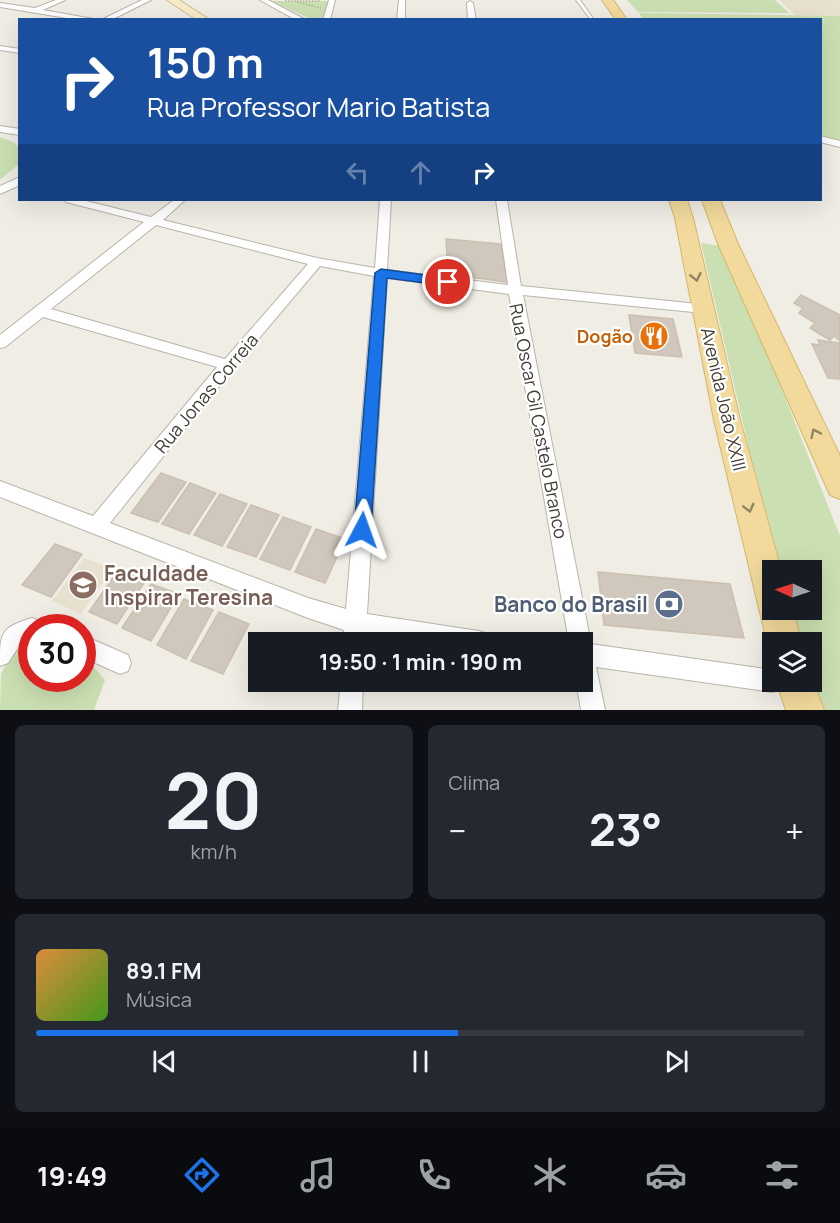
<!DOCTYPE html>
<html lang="pt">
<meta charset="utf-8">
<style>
:root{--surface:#171b24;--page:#242831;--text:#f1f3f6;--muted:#9ea1a6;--line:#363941;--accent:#1a73e8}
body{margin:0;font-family:Manrope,sans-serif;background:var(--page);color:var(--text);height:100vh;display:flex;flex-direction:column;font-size:22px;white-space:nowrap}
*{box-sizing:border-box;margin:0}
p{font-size:20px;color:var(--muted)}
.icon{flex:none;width:33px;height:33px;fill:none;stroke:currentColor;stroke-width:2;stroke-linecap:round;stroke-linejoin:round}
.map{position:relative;height:710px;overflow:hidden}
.side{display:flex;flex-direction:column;gap:15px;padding:15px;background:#0d0f14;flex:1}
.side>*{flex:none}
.top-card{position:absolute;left:18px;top:18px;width:804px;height:183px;border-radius:0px;box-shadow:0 6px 24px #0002;background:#1a4fa0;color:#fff;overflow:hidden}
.needle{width:39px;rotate:273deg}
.fabs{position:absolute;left:762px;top:560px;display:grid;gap:12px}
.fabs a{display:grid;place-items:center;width:60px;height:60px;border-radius:0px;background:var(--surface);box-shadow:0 6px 24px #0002;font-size:30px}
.speed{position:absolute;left:18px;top:614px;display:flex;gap:12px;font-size:30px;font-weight:700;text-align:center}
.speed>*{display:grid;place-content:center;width:78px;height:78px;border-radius:50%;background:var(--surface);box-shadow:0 6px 24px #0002;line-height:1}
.speed .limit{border:9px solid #d22;background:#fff;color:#111}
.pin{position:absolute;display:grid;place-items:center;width:51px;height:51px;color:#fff;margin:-26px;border:3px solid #fff;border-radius:50%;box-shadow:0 2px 6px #0007}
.me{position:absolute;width:66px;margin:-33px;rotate:4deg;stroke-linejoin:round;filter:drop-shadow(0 0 4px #0008)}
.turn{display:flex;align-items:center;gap:21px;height:126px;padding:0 30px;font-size:27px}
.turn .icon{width:78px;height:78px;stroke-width:2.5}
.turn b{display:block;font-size:42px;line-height:51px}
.lanes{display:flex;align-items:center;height:57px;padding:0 30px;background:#0003;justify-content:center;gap:30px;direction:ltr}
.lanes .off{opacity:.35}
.big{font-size:45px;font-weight:700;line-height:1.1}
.side .card{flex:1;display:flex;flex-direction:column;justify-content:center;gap:9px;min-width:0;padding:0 21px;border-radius:9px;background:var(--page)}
.side .dial{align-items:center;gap:0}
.dial b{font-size:78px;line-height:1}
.song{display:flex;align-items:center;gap:18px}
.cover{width:72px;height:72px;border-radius:9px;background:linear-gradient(135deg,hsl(30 70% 55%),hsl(100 70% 35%))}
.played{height:6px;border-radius:3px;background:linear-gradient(90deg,var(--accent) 55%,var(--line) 55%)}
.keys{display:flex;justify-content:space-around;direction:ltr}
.heat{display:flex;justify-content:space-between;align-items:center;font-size:33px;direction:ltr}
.side .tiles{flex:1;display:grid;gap:15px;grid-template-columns:1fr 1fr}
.card:last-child{grid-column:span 2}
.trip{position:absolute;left:248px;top:632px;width:345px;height:60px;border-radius:0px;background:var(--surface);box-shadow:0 6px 24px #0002;font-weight:700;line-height:60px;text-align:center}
.menu{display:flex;height:96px;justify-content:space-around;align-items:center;background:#090b0e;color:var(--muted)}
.menu .icon{width:42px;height:42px}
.menu .on{color:var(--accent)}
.menu b{font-size:27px;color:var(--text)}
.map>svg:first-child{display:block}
.education{fill:#e8e1d0}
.green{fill:#cbe0b2}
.building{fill:#d0c8bc;stroke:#cac0b0;stroke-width:1.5}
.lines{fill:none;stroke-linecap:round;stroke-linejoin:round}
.lane-casing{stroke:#bab4a9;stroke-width:2}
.street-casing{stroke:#bab4a9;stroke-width:2}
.secondary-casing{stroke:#cbbe99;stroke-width:2}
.primary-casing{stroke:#d5b66e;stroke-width:2}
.path{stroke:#bab09b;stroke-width:1.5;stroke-dasharray:1.5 1.5;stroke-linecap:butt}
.lane{fill:#fff;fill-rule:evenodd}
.street{fill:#fff;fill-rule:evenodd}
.secondary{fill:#f8ecc7;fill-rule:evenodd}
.primary{fill:#f2da9c;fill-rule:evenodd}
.oneway{stroke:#918463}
.route{fill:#1a73e8;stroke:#114b97;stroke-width:1.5}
.labels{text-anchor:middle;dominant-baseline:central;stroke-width:4.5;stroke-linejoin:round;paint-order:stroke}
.food-label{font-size:18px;font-weight:bold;fill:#c56008;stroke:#fff;text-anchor:end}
.street-label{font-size:18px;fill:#423d35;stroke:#fff}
.near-education-label{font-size:21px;font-weight:bold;fill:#785e54;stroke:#fff;text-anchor:start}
.near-service-label{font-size:21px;font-weight:bold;fill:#4e5e75;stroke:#fff;text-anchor:end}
</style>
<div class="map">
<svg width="840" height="710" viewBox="0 0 840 710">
<rect width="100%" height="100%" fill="#f0ede5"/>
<path class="education" d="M 779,0 L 840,0 L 840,16 L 795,15 Z
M 84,558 L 113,569 L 81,614 L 52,601 Z"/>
<path class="green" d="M 627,0 L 775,0 L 789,13 L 638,12 Z
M 271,1 L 329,1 L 324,20 L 311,19 Z
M 639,13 L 840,16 L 840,140 L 821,135 L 820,20 L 643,20 Z
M 0,137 C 19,144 20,143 20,163 L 0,180 Z
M 701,243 L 719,246 L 769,357 L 840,536 L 840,710 L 821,710 L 812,677 L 812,642 L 801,642 L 792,609 L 812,609 L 812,570 L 782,570 L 749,449 Z
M 31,646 L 32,678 L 82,678 L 83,656 L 86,658 L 105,680 L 94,710 L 0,710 L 1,674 L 11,653 Z"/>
<path class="building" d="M 446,239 L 501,244 L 507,282 L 448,274 Z
M 801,295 L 840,315 L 840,341 L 834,336 L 830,340 L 810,328 L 815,323 L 799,313 L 803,308 L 794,303 Z
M 629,315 L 673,319 L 682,357 L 635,353 Z
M 818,340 L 840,343 L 840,379 L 828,378 L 812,344 L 820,345 Z
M 161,473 L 186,482 L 158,522 L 131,513 Z
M 190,483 L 216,493 L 189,534 L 162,524 Z
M 220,494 L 247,504 L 222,546 L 194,535 Z
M 251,505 L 279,515 L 256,557 L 227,547 Z
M 283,517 L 311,527 L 290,570 L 260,559 Z
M 316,529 L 345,539 L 325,583 L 295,572 Z
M 55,544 L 82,554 L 51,597 L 22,585 Z
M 118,570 L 146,580 L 117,624 L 89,612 Z
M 598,572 L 730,584 L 744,638 L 604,625 Z
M 151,584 L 179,594 L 151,641 L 122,628 Z
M 184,599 L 213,610 L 186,659 L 157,645 Z
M 219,612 L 249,624 L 223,674 L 191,661 Z"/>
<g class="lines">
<g class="lane-casing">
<path id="lane" d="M 576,0 L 580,0 L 594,20 L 591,20 Z"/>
</g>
<g class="street-casing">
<path id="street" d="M 56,0 L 65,0 L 43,10 L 99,20 L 79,20 L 0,7 L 0,3 L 35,8 Z
M 142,0 L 151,0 L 111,20 L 101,20 Z
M 260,0 L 268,0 L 306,20 L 296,20 Z
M 329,0 L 335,0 L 330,20 L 323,20 Z
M 399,0 L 405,0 L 405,20 L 397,20 Z
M 470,1 L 473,3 L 476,20 L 468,20 L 467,3 Z
M 0,46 L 20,49 L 20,53 L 0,50 Z
M 0,126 L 20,129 L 20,135 L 0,132 Z
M 820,136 L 840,141 L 840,147 L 820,142 Z
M 20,177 L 20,185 L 0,194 L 0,186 Z
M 65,200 L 82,200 L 151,217 L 174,200 L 185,200 L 163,220 L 317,258 L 375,268 L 380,200 L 391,200 L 387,270 L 508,285 L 496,200 L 507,200 L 521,286 L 708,305 L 710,308 L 703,313 L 523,295 L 591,644 L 772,670 L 772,681 L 783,681 L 780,689 L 772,692 L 596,667 L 605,710 L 581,710 L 576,681 L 582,681 L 582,642 L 569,642 L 509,294 L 387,278 L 367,614 L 479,631 L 487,634 L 490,642 L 409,642 L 365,635 L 365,642 L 343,642 L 344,630 L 308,618 L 0,497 L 0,481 L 93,516 L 217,367 L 43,317 L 5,347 L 0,348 L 0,335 L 144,222 L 66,202 ZM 156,225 L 308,264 L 225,359 L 51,309 ZM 320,266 L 374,276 L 346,609 L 308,598 L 110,523 L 233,369 Z
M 32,618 L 40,621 L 42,627 L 32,627 L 32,640 L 21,643 L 8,663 L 0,666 C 0,632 0,628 32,618 Z
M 82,635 L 128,655 L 131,663 L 128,671 L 120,674 L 82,657 Z
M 341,681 L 363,681 L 362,710 L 338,710 Z"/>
</g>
<g class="secondary-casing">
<path id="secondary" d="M 167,0 L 179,0 L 210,20 L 197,20 Z"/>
</g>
<g class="primary-casing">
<path id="primary" d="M 602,0 L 613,0 L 627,20 L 616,20 Z
M 669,200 L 687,200 L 693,218 L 740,420 L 781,570 L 772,570 L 772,609 L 793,609 L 801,642 L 772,642 L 772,655 L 767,642 L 714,420 L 675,218 Z
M 702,200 L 720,200 L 738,244 L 840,456 L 840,499 L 830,495 L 826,486 L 718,244 Z
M 812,680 L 824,710 L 786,710 L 776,681 Z"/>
</g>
<path class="path" d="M 285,1 L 321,1
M 297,2 L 321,8"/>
<use href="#lane" class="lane"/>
<use href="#street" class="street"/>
<use href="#secondary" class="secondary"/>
<use href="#primary" class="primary"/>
</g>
<defs><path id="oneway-chevron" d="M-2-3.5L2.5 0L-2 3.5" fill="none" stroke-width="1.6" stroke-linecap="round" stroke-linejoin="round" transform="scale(1.5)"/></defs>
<g class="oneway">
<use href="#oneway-chevron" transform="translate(696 277) rotate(78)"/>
<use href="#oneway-chevron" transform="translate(815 433) rotate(-115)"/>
<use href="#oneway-chevron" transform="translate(749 508) rotate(76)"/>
</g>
<path class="route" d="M 381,269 L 448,278 L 454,282 L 448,286 L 387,278 L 371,530 L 368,536 L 362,538 L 356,536 L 354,530 L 375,273 Z"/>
<defs>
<g id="restaurant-disc" transform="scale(1.5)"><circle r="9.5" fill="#e8710a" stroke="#fff"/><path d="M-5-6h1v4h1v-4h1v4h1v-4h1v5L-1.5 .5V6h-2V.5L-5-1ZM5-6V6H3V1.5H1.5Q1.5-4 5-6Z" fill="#fff"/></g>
<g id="university-disc" transform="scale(1.5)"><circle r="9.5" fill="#8d6e63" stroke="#fff"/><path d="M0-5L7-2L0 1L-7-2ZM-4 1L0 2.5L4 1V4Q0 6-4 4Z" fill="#fff"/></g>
<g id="bank-disc" transform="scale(1.5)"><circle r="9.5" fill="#5c6f8a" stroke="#fff"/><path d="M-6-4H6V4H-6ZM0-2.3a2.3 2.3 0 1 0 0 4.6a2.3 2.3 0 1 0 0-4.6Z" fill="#fff"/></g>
</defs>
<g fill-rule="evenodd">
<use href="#restaurant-disc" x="654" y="336"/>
<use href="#university-disc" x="83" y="585"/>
<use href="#bank-disc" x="669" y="604"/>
</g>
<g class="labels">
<g class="food-label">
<text x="633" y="336">Dogão</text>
</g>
<g class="street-label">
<text transform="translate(206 393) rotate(-50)">Rua Jonas Correia</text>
<text transform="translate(724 399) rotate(77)">Avenida João XXIII</text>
<text transform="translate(539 421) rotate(79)">Rua Oscar Gil Castelo Branco</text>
</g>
<g class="near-education-label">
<text x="104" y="573">Faculdade<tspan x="104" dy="24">Inspirar Teresina</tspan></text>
</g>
<g class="near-service-label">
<text x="648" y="604">Banco do Brasil</text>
</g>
</g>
</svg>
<div class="fabs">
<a><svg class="needle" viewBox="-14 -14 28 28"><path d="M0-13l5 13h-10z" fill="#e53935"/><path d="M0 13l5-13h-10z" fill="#9ea1a6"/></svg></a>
<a><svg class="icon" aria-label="layers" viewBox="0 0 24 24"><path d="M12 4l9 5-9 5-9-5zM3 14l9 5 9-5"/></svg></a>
</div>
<div class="speed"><div class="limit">30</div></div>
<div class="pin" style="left:448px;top:282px;background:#d93025"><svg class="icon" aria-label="arrive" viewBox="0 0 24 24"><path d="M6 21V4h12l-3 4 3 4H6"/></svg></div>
<svg class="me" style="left:362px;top:530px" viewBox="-20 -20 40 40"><path d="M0-17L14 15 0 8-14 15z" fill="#1a73e8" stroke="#fff" stroke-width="4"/></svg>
<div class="trip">19:50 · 1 min · 190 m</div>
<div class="top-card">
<div class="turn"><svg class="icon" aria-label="right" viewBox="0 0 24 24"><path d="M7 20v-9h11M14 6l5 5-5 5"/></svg><div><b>150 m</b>Rua Professor Mario Batista</div></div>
<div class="lanes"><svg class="icon off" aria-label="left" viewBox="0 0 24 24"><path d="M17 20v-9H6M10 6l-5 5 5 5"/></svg><svg class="icon off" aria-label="ahead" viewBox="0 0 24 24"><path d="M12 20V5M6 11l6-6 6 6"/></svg><svg class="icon" aria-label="right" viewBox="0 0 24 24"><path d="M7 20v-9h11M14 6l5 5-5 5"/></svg></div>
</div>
</div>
<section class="side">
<div class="tiles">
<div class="card dial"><b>20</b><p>km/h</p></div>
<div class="card"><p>Clima</p>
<div class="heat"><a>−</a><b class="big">23°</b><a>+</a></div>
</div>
<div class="card">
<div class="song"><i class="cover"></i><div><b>89.1 FM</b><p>Música</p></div></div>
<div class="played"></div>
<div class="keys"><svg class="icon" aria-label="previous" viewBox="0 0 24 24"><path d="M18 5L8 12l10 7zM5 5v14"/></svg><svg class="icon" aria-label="pause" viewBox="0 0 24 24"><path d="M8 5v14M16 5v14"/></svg><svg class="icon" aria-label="next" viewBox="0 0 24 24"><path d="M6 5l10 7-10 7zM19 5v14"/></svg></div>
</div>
</div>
</section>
<nav class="menu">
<b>19:49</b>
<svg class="icon on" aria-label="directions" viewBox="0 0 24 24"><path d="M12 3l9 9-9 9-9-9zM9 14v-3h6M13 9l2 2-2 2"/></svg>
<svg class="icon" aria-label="music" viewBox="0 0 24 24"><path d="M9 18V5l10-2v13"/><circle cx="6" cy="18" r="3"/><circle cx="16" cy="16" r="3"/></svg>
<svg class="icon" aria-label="phone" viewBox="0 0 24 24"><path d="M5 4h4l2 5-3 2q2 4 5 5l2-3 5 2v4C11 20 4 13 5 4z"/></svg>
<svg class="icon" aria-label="climate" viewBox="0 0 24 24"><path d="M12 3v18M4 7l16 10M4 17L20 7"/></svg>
<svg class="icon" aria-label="car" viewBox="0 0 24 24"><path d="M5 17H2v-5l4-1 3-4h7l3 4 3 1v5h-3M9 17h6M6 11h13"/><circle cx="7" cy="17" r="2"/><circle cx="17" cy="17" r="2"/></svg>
<svg class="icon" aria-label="filters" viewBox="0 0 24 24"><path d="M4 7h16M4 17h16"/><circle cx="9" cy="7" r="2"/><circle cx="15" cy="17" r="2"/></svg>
</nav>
